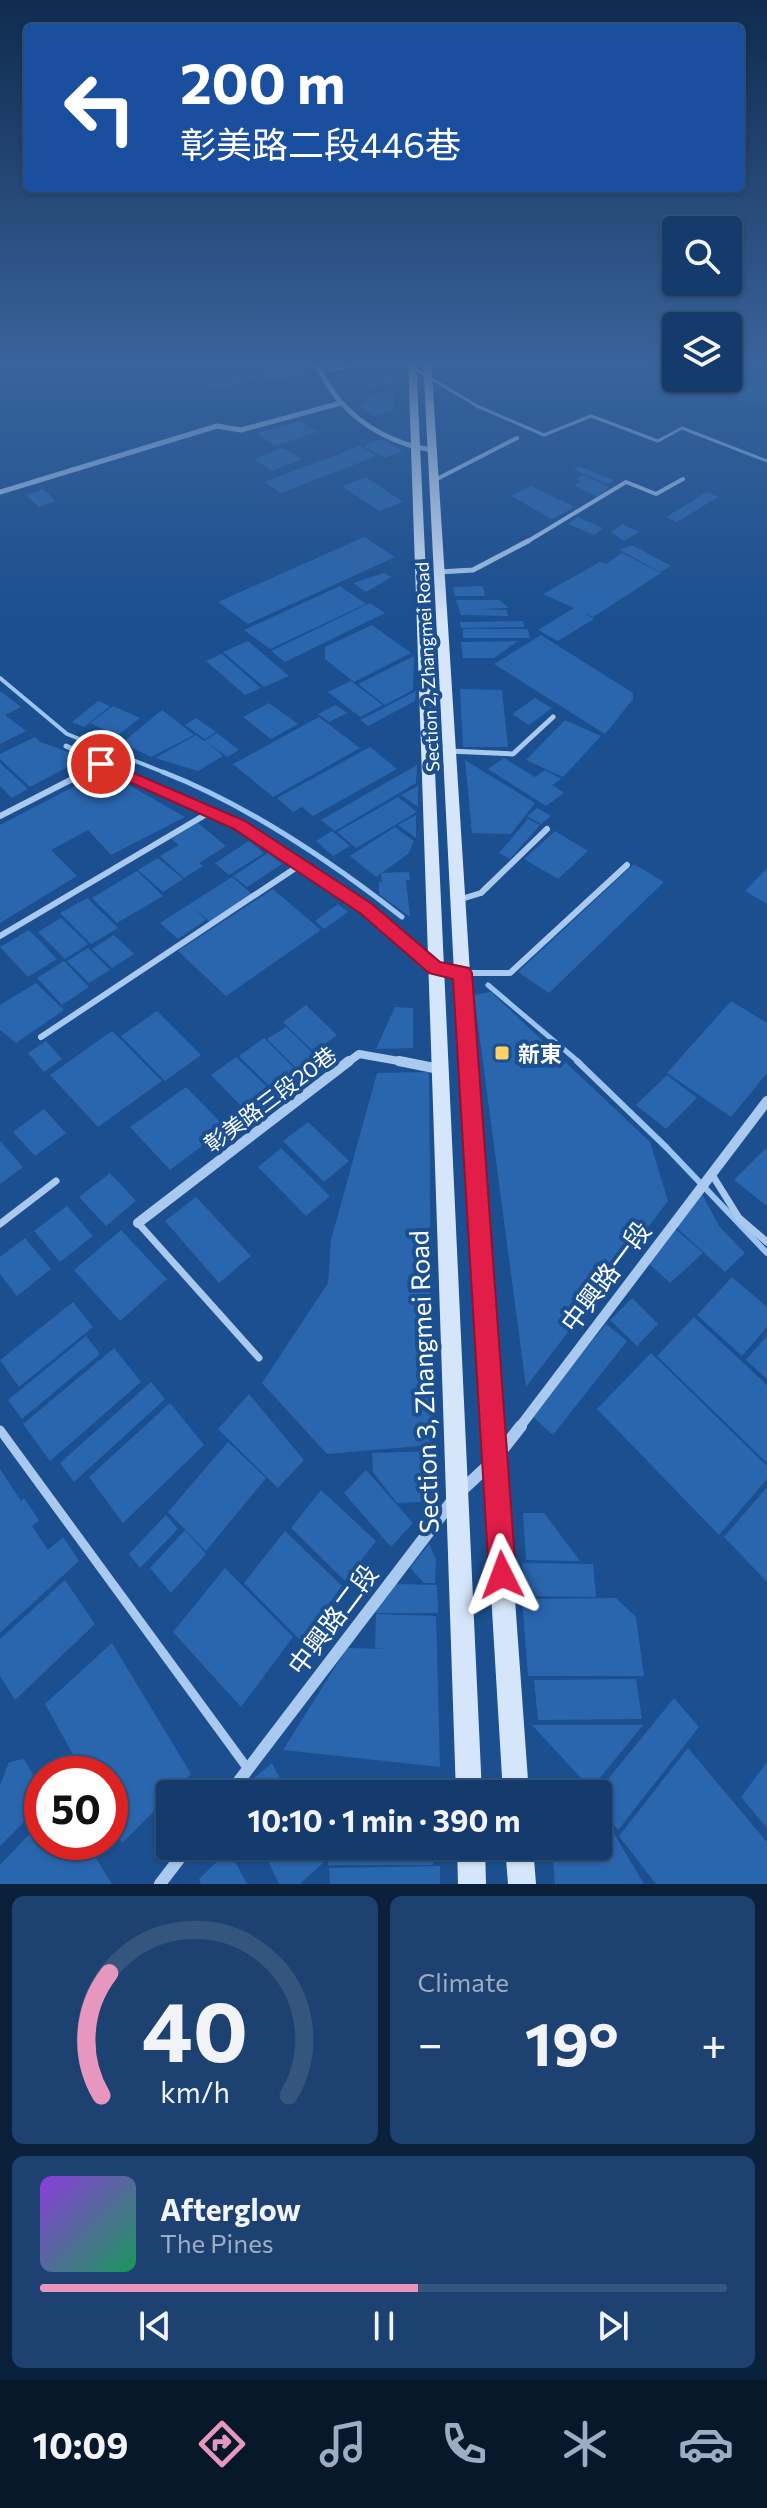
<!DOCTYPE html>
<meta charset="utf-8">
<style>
:root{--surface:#143b6b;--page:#1d4271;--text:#f1f3f6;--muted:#9dadc1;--line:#33557e;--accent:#e797bd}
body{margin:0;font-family:Commissioner,"Noto Sans TC",sans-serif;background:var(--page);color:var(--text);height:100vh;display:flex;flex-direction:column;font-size:30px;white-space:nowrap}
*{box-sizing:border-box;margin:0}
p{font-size:26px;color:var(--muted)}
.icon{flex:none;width:44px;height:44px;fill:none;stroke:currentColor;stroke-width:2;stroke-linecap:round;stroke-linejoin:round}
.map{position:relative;height:1884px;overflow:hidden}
.side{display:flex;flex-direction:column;gap:12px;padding:12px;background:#0b203b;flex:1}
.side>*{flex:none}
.hud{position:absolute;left:24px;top:24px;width:720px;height:168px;border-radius:8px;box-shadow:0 2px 6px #0004,0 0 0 2px var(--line);background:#1a4fa0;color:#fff;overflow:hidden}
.buttons{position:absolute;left:662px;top:216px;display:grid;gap:16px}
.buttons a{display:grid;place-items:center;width:80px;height:80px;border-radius:8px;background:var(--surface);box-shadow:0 2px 6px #0004,0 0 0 2px var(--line);font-size:40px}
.speed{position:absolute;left:24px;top:1756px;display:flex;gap:16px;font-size:40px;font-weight:700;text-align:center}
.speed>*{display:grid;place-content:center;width:104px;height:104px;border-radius:50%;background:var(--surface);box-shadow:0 2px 6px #0004,0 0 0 2px var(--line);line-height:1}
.speed .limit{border:12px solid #d22;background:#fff;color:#111}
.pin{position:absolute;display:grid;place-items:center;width:68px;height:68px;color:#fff;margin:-34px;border:4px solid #fff;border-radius:50%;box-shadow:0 2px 8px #0007}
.me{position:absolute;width:88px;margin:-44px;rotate:357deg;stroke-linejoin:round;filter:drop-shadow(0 0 6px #0008)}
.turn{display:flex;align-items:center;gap:28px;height:168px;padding:0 24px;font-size:36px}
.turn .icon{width:104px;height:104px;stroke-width:2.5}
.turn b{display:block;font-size:56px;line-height:68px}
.big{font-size:60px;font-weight:700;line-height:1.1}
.side .widget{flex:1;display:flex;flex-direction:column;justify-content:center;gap:12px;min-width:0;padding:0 28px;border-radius:12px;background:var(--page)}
.side .dial{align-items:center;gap:0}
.dial svg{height:208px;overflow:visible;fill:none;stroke:var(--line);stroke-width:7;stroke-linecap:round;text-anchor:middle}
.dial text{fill:var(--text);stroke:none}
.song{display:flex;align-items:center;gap:24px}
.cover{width:96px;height:96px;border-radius:12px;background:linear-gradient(135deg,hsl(270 70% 55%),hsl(150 70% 35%))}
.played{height:8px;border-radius:4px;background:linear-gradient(90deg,var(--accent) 55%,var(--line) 55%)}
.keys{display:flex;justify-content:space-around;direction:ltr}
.heat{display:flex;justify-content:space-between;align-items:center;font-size:44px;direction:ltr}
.side .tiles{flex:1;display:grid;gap:12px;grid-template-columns:1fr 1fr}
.widget:last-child{grid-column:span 2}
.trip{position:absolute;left:156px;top:1780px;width:456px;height:80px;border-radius:8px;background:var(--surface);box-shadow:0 2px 6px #0004,0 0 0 2px var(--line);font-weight:700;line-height:80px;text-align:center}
.tab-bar{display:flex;height:128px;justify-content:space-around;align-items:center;background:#08182b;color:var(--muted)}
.tab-bar .icon{width:56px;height:56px}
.tab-bar .current{color:var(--accent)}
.tab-bar b{font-size:36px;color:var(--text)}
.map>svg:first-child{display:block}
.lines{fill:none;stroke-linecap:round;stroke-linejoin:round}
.stream-far3{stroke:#9cc4f0;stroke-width:3}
.stream-far2{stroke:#9cc4f0;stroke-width:4}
.stream-far1{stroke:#9cc4f0;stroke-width:5}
.stream{stroke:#9cc4f0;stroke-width:6}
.building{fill:#2a66ad}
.lane-far4{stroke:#a9c9ee;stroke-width:4}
.lane-far3{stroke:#a9c9ee;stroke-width:5}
.lane-far2{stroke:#a9c9ee;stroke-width:6}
.lane-far1{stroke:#a9c9ee;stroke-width:7}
.lane{stroke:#a9c9ee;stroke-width:9}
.street-far3{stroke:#a9c9ee;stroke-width:5}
.street-far2{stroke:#a9c9ee;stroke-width:8}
.street-far1{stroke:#a9c9ee;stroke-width:10}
.street{stroke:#a9c9ee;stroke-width:12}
.secondary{fill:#d6e6fa;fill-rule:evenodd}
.route{fill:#e11d48;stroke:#92132f;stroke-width:2}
.poi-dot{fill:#ffd166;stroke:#1b4f8f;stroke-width:3}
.labels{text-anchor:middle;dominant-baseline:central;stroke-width:8;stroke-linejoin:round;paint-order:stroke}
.far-street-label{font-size:18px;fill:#fff;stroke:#1b4f8f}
.poi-label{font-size:22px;font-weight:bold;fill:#fff;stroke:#1b4f8f;text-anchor:start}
.street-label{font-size:22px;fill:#fff;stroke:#1b4f8f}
.near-street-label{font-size:26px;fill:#fff;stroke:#1b4f8f}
</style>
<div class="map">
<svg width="767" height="1884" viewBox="0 0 767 1884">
<rect width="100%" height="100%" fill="#1b4f8f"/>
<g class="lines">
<path class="stream-far3" d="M 397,358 L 477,406 L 544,435 L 591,416 L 658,441 L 682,428 L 767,461
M 331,371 L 380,358"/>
<path class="stream-far2" d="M 0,678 L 67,734 L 168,774"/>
<path class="stream-far1" d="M 163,772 C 245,804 332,862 402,917
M 488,985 L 580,1063"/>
<path class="stream" d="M 577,1061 L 667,1148 L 767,1253"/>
</g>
<path class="building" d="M 316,358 L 367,358 L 370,360 L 341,367 L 332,360 L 321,363 Z
M 302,360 L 314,371 L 300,375 L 284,365 Z
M 286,367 L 297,375 L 272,382 L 260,374 Z
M 251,372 L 259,379 L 211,391 L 203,384 Z
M 398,373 L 404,373 L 403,381 L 371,388 L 363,381 Z
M 767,377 L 767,400 L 757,406 L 733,398 Z
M 390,390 L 396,393 L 393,394 L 393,411 L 375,416 L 358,405 L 367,402 L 361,398 Z
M 300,421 L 317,432 L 275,446 L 257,433 Z
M 382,439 L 403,451 L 385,458 L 363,446 Z
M 360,446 L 377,456 L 281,493 L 264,482 Z
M 283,448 L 302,459 L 272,471 L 254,459 Z
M 580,466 L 605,477 L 614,480 L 607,484 L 573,469 Z
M 583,475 L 609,487 L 598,497 L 574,485 L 581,481 L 576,479 Z
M 366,477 L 403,502 L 379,511 L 342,486 Z
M 531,486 L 560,500 L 575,507 L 552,519 L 511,496 Z
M 43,489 L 56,501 L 39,507 L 26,495 Z
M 707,492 L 718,497 L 677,522 L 666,517 Z
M 577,517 L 603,528 L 594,535 L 568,524 Z
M 623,524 L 639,532 L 624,541 L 611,532 Z
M 364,537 L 395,557 L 248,624 L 218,602 Z
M 631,545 L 645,552 L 671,566 L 660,572 L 620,550 Z
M 622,553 L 661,573 L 593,617 L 585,613 L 594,619 L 558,641 L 538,630 L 574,608 L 543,594 L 600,562 L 606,564 Z
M 384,573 L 391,577 L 366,592 L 353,583 Z
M 340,586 L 366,604 L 270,649 L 244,630 Z
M 483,586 L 485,596 L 455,596 L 453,587 Z
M 456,600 L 499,600 L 509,608 L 479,609 L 507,610 L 508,616 L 461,615 Z
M 370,603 L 385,613 L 285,662 L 271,651 Z
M 523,621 L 524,627 L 461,628 L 460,622 Z
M 372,625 L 411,653 L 354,682 L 325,659 L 325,647 Z
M 463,629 L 528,629 L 530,638 L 463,638 Z
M 541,635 L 633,693 L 633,699 L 605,734 L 494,664 Z
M 248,641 L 289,676 L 264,687 L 223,652 Z
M 518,641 L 494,658 L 463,658 L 461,642 Z
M 222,654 L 261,688 L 245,695 L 206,661 Z
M 414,656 L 413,690 L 385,705 L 358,684 Z
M 351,681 L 383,705 L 360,717 L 328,692 Z
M 460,689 L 502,690 L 508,747 L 463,747 Z
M 0,691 L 21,707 L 5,715 L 26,731 L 0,744 Z
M 416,691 L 415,701 L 368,726 L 360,720 Z
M 535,698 L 552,708 L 529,725 L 512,714 Z
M 98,701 L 110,706 L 84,727 L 72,722 Z
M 269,703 L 298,724 L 271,739 L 243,717 Z
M 336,705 L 347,713 L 329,722 L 318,714 Z
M 113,706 L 140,718 L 117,736 L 90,723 Z
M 162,710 L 194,735 L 151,757 L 122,743 Z
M 319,717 L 360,748 L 273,797 L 233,764 Z
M 196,718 L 216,732 L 205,739 L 185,725 Z
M 565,720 L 601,736 L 563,777 L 526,760 Z
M 217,733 L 239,750 L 227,757 L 207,742 L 223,756 L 198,771 L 155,758 L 196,735 L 204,741 Z
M 35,737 L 40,742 L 85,758 L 30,787 L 0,759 L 0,754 Z
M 370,747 L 397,769 L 313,816 L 302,807 L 293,812 L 277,798 Z
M 504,758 L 535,777 L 545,770 L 561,779 L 552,785 L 564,793 L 546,806 L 488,769 Z
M 465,760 L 535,803 L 511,834 L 472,833 Z
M 0,763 L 28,789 L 12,798 L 0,786 Z
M 417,765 L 416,783 L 335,831 L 321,820 Z
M 104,771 L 185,817 L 111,855 L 88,830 L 51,850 L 77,876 L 0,923 L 0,825 Z
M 418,786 L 418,807 L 401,795 Z
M 398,797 L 417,812 L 356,848 L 337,832 Z
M 537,808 L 551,816 L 541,824 L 527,816 Z
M 416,815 L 416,838 L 398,825 Z
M 528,819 L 540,825 L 510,859 L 499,853 Z
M 198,823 L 226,846 L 199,863 L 203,866 L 184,878 L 160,856 L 179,845 L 171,839 Z
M 395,827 L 414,841 L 408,854 L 376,877 L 350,856 Z
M 332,831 L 350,846 L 333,856 L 316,841 Z
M 555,831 L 588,851 L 558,879 L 524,859 Z
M 249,841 L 264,853 L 229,875 L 215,863 Z
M 268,853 L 282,864 L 247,887 L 233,876 Z
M 158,858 L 183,879 L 163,892 L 138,870 Z
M 634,864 L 664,882 L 549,993 L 518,972 Z
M 767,868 L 767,904 L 745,891 Z
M 137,871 L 163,896 L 117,923 L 92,898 Z
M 409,872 L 410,880 L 406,880 L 410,917 L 379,894 L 379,882 L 382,882 L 381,873 Z
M 232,877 L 252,894 L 210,922 L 193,907 L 206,920 L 178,939 L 160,923 Z
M 273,889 L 321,930 L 226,996 L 178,951 Z
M 87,898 L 118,928 L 91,944 L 60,913 Z
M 338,904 L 348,912 L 324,929 L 315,921 Z
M 61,918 L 88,944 L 65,959 L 38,932 Z
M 29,930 L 57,959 L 28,977 L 0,947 Z
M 114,935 L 134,954 L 112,968 L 92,949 Z
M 88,948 L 110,970 L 89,983 L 67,961 Z
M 64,961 L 89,987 L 62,1005 L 37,978 Z
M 36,983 L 64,1010 L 16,1043 L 0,1030 L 0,1005 Z
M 491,992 L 650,1142 L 668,1201 L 526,1387 L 474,995 Z
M 731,1001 L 767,1023 L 767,1073 L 731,1117 L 667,1073 Z
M 306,1005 L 337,1035 L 314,1052 L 283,1022 Z
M 395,1007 L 413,1008 L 413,1048 L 376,1049 Z
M 157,1011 L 201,1055 L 165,1081 L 121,1036 Z
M 286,1027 L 315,1055 L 297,1069 L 267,1039 Z
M 112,1031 L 162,1081 L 98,1127 L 50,1075 Z
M 264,1038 L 296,1070 L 271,1088 L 239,1056 Z
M 46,1041 L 62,1059 L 44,1072 L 28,1053 Z
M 236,1057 L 267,1087 L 241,1106 L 211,1075 Z
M 429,1072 L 432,1445 L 327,1454 L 262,1383 L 328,1283 L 331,1240 L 377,1073 Z
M 667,1075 L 697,1098 L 666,1129 L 636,1105 Z
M 186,1087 L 226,1128 L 170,1170 L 130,1127 Z
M 44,1109 L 66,1133 L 35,1156 L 13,1132 Z
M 308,1122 L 349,1161 L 324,1182 L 283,1141 Z
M 0,1141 L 23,1167 L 0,1184 Z
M 281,1148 L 330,1196 L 306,1216 L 258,1167 Z
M 765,1149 L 767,1150 L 767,1206 L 734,1180 Z
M 110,1173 L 136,1201 L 106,1226 L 79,1197 Z
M 702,1194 L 719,1226 L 745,1253 L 725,1272 L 675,1226 Z
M 196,1197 L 251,1256 L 219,1283 L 165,1221 Z
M 67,1206 L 93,1236 L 60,1262 L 34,1231 Z
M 673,1227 L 703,1253 L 670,1283 L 647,1262 Z
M 121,1230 L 167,1279 L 120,1321 L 74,1270 Z
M 25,1238 L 51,1269 L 17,1296 L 0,1274 L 0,1257 Z
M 732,1277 L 767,1307 L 767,1327 L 742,1356 L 697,1315 Z
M 632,1298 L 658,1324 L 637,1346 L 610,1320 Z
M 73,1302 L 93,1327 L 19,1387 L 0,1360 Z
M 694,1317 L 767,1385 L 767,1463 L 657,1356 Z
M 606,1324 L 627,1341 L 553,1435 L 531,1415 Z
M 86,1336 L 100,1354 L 22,1419 L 8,1400 Z
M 767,1336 L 767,1379 L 746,1360 Z
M 114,1348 L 141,1382 L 50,1461 L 23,1424 Z
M 651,1353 L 767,1466 L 767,1479 L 719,1535 L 597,1409 Z
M 151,1382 L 165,1399 L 74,1482 L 60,1463 Z
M 249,1394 L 304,1460 L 278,1488 L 218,1429 Z
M 170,1403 L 204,1445 L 123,1523 L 89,1477 Z
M 228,1442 L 266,1478 L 206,1551 L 168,1512 Z
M 436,1451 L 439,1501 L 397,1503 L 373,1472 L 372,1453 Z
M 0,1469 L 21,1501 L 24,1498 L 39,1520 L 32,1526 L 48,1550 L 63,1537 L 79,1561 L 0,1633 Z
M 366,1470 L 413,1523 L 391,1547 L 344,1493 Z
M 767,1487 L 767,1582 L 724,1537 Z
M 321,1490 L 376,1541 L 345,1581 L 291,1528 Z
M 523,1513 L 544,1513 L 580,1561 L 526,1560 Z
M 166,1515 L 178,1529 L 140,1568 L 129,1554 Z
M 185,1530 L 206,1554 L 171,1593 L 150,1568 Z
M 285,1531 L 342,1586 L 301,1641 L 244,1583 Z
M 429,1544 L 436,1559 L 435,1583 L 424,1583 L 410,1568 Z
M 522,1563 L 593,1564 L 596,1597 L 524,1596 Z
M 225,1568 L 293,1637 L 241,1707 L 173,1632 Z
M 65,1580 L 95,1624 L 15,1700 L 0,1676 L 0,1639 Z
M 392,1584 L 437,1585 L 438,1613 L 375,1613 Z
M 616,1598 L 636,1617 L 644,1676 L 528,1676 L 522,1599 Z
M 376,1614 L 436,1616 L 440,1767 L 283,1750 L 347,1648 L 389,1649 L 375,1648 Z
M 112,1643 L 191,1774 L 122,1843 L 110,1821 L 110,1774 L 84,1774 L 45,1704 Z
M 636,1679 L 642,1719 L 538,1720 L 534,1680 Z
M 674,1698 L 699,1727 L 618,1830 L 598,1805 L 596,1794 Z
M 532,1725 L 643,1725 L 591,1789 Z
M 688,1748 L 767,1842 L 767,1884 L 656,1884 L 619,1836 Z
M 24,1759 L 42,1790 L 42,1804 L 0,1846 L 0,1786 L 9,1762 Z
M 767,1762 L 767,1828 L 741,1797 Z
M 272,1763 L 288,1794 L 235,1794 Z
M 547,1784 L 584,1784 L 590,1794 L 548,1794 Z
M 598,1807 L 644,1884 L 555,1884 L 552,1846 L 598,1846 Z
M 42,1821 L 42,1842 L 86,1842 L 112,1884 L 0,1884 L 0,1865 Z
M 261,1846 L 315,1846 L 323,1863 L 300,1884 L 279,1884 Z
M 328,1846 L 433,1846 L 433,1865 L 328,1865 Z
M 229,1850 L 247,1884 L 201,1884 L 199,1879 Z
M 440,1866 L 440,1884 L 330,1884 L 329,1868 Z"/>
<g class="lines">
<path class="lane-far4" d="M 435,480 L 517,438
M 525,543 L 626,482 L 656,494 L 683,479"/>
<path class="lane-far3" d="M 439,572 L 473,570 L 528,541
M 66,746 L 126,774
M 449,751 L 513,754 L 553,717
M 82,774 L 101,764"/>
<path class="lane-far2" d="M 122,772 L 239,825 L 366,908 L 435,968 L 462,973 L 510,973 L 627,865
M 0,816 L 86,772
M 458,900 L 481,893 L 547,829
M 0,936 L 210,812
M 41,1037 L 300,865"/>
<path class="lane-far1" d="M 711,1173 L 739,1218 L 767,1242
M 138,1223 L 259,1358
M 0,1224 L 56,1181"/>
<path class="lane" d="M 0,1430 L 248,1769"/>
<path class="street-far3" d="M 310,358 C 321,371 328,387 339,400 C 362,427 398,446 433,450
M 0,492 L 217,426 L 241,430 L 341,403"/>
<path class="street-far2" d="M 347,1063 L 359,1054 L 410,1063"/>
<path class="street-far1" d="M 399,1061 L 439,1069
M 138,1223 L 349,1061
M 519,1428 L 767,1101"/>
<path class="street" d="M 499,1454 L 521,1426
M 462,1490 L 490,1464
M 229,1794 L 453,1500
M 160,1884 L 189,1846"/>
<path class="secondary" d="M 408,358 L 416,358 L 482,1794 L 456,1794 Z
M 423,358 L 431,358 L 470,973 L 529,1794 L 503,1794 L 454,973 Z
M 457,1846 L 485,1846 L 486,1884 L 458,1884 Z
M 505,1846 L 533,1846 L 536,1884 L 508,1884 Z"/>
</g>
<linearGradient id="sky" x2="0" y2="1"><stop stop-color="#0f2b4f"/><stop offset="0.58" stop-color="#39639b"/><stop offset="1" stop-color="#39639b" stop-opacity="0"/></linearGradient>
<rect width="767" height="622" fill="url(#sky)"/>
<path class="route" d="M 101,759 L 245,821 L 372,904 L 440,962 L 469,968 L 472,973 L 516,1575 L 512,1585 L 502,1589 L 493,1585 L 489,1575 L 453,979 L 429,973 L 360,913 L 234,829 L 96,767 L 96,760 Z"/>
<rect class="poi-dot" x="494" y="1045" width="16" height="16" rx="4"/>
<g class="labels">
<g class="far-street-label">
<text transform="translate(427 667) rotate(-93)">Section 2, Zhangmei Road</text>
</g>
<g class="poi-label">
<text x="518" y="1053">新東</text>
</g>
<g class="street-label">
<text transform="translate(270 1099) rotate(-37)">彰美路三段20巷</text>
</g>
<g class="near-street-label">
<text transform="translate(605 1276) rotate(-53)">中興路一段</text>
<text transform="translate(423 1382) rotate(-92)">Section 3, Zhangmei Road</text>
<text transform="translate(332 1619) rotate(-53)">中興路二段</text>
</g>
</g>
</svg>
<div class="buttons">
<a><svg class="icon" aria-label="search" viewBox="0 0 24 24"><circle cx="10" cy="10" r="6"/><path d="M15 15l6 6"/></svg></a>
<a><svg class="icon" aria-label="layers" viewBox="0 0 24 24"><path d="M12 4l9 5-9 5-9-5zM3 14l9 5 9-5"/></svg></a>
</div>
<div class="speed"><div class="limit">50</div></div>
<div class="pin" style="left:101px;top:764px;background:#d93025"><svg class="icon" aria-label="arrive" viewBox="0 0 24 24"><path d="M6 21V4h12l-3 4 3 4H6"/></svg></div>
<svg class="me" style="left:502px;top:1575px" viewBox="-20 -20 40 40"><path d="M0-17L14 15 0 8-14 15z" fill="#e11d48" stroke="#fff" stroke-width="4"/></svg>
<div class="trip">10:10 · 1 min · 390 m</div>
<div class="hud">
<div class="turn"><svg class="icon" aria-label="left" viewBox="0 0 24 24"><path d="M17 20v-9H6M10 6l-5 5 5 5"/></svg><div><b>200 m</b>彰美路二段446巷</div></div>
</div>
</div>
<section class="side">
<div class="tiles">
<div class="widget dial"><svg viewBox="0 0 100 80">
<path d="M14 69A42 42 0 1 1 86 69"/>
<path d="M14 69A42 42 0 0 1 17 22" stroke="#e797bd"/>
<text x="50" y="56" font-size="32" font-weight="700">40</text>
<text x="50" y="72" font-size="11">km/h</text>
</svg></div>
<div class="widget"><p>Climate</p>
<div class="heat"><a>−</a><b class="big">19°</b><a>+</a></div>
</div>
<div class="widget">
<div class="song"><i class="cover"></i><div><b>Afterglow</b><p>The Pines</p></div></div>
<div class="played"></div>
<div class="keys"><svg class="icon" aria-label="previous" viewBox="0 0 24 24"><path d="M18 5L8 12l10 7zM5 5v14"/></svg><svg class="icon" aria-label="pause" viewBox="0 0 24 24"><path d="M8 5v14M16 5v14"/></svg><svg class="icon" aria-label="next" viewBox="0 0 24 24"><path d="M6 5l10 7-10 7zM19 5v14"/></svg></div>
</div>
</div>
</section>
<nav class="tab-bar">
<b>10:09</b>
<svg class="icon current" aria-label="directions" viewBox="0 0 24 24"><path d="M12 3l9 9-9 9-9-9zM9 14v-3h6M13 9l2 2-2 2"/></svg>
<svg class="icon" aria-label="music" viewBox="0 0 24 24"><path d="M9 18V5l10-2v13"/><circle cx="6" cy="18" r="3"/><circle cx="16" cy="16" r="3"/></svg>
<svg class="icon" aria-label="phone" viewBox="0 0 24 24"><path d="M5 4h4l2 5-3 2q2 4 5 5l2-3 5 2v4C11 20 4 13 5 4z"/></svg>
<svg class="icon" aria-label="climate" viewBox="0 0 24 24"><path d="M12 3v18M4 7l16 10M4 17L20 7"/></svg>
<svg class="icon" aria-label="car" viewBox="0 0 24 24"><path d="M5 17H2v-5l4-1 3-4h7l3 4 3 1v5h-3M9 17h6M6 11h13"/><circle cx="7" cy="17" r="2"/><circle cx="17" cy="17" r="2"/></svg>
</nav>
